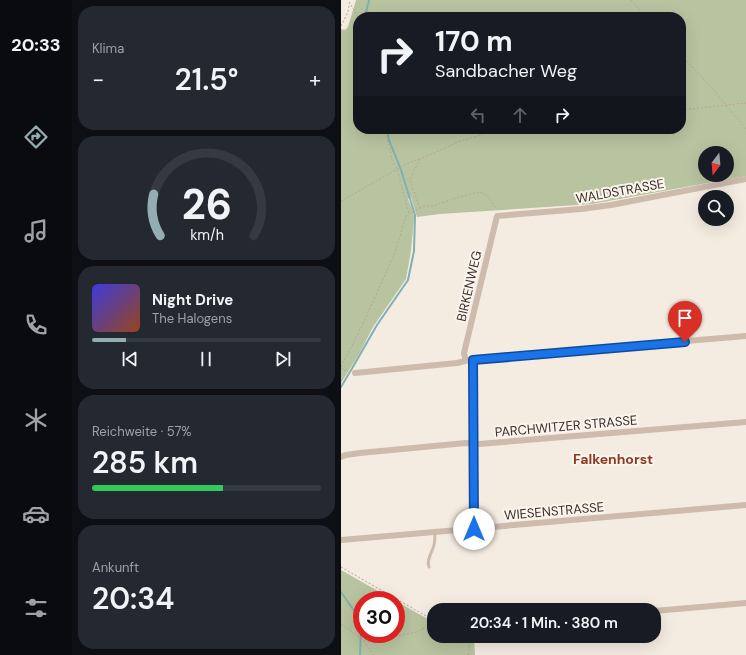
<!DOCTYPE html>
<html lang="de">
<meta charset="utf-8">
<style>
:root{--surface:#171b24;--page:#242831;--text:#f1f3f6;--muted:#9ea1a6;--line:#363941;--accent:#92aeb2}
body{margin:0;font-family:"DM Sans",sans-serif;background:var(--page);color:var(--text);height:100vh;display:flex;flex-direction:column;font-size:15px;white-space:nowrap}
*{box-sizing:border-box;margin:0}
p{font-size:13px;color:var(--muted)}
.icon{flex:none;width:22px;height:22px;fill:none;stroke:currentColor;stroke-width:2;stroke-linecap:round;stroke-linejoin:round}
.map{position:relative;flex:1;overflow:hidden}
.side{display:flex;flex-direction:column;gap:6px;padding:6px;background:#0d0f14;width:269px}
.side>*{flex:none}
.hud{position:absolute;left:12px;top:12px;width:333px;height:122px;border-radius:16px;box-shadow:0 4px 16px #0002;background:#171b24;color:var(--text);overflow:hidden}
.needle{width:26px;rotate:196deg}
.buttons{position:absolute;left:357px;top:146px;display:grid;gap:8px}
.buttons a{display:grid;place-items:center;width:36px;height:36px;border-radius:50%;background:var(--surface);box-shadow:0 4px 16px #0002;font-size:20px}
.speed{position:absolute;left:12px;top:591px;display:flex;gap:8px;font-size:20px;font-weight:700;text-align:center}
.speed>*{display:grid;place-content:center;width:52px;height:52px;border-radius:50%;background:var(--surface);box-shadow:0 4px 16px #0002;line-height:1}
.speed .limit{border:6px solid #d22;background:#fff;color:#111}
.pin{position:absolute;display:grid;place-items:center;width:34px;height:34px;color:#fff;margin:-41px -17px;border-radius:50% 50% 50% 0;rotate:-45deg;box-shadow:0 0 4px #0007}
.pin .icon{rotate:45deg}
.me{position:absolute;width:44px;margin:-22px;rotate:0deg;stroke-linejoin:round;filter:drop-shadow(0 0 3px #0008)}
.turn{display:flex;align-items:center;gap:14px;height:84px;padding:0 16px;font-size:18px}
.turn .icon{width:52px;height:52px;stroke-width:2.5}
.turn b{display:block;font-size:28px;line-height:34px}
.lanes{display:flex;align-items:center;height:38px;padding:0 16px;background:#0003;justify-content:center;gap:20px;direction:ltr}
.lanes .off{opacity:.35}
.big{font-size:30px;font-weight:600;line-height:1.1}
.side .widget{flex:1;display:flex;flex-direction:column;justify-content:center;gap:6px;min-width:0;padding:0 14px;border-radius:16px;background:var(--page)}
.side .dial{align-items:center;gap:0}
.dial svg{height:104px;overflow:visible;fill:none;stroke:var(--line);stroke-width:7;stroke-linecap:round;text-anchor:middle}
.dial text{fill:var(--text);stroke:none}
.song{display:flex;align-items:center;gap:12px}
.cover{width:48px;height:48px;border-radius:6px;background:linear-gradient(135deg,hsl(240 70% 55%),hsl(20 70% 35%))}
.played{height:4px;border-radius:2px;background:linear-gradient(90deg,var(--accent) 15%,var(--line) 15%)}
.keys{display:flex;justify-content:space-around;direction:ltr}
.heat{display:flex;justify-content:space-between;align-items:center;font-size:22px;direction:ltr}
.charge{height:6px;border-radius:3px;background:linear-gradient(90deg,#34c759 57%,var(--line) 0)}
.trip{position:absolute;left:86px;top:603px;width:234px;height:40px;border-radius:16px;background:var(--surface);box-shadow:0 4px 16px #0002;font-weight:600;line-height:40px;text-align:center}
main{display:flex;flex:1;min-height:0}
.menu{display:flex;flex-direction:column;width:72px;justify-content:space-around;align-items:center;background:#090b0e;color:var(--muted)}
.menu .icon{width:28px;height:28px}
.menu .active{color:var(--accent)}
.menu b{font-size:18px;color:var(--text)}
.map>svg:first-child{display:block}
.green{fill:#b8c4a0;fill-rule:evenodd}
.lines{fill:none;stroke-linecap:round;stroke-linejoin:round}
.stream{stroke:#7fb0b2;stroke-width:2}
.path{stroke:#b9a596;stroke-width:1;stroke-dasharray:2 2;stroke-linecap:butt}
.lane{stroke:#cdbbac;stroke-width:3}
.street{stroke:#cdbbac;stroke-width:6}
.route-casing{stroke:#114b97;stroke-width:10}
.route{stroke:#1a73e8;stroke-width:7}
.labels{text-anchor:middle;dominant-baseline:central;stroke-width:4;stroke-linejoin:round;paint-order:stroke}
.street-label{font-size:13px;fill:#3b302b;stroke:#fbf5ee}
.neighbourhood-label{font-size:14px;font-weight:bold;fill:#8c3b22;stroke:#fbf5ee}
</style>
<main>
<nav class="menu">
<b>20:33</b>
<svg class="icon active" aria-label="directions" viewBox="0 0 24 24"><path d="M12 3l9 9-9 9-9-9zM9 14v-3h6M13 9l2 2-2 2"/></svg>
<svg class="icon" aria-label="music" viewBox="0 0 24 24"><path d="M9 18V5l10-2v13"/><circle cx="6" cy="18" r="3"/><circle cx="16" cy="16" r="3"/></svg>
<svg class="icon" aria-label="phone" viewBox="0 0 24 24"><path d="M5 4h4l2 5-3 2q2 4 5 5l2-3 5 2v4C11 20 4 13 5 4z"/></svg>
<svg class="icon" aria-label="climate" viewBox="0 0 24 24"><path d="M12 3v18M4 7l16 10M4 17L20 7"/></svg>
<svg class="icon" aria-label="car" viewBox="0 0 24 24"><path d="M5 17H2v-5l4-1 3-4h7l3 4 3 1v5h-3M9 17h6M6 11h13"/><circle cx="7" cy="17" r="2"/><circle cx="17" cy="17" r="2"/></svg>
<svg class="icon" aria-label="filters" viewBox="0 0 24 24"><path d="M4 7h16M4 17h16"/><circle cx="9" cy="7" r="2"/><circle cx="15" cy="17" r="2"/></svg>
</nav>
<section class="side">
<div class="widget"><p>Klima</p>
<div class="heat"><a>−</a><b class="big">21.5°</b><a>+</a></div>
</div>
<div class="widget dial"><svg viewBox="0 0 100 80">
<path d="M14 69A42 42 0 1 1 86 69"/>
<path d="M14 69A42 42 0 0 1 9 37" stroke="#92aeb2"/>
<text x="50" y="56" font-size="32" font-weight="700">26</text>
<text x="50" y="72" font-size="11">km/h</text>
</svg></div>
<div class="widget">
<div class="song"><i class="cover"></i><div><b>Night Drive</b><p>The Halogens</p></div></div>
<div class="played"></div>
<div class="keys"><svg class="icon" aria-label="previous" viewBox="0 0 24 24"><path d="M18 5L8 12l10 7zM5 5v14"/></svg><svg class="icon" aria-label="pause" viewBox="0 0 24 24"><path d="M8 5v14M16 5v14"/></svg><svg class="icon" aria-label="next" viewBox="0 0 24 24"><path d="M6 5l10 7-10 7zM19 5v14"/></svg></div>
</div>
<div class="widget"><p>Reichweite · 57%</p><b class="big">285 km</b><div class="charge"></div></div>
<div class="widget"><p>Ankunft</p><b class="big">20:34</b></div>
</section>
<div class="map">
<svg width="405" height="655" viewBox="0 0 405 655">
<rect width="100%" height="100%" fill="#f4ebe1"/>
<path class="green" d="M 15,0 L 405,0 L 405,176 L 251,204 L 99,214 L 76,217 L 70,197 L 67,199 L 72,211 L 73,218 L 70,251 L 65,279 L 32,327 L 18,354 L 0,383 L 0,29 L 4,30 L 7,27 ZM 17,17 L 340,17 L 340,129 L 17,129 ZM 364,153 L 386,153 L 386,175 L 364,175 Z
M 0,570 L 53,600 L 21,600 L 21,634 L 55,634 L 55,601 L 85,618 L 93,621 L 93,636 L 133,636 L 134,655 L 0,655 Z"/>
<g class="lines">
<path class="stream" d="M 24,17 L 28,0
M 0,387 L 13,365 L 36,325 L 67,280 L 73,251 L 74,215 L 60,170 L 48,140 L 46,129
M 0,592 L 14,612 L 20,631 L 19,655"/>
<path class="path" d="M 290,0 L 305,17
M 10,5 L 16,15 L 17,21
M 0,26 L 7,12 L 9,0
M 340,55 L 376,94 L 405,129
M 340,110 L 405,103
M 42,129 L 46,136 L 51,160 L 56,169 L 59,179 L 69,179
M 79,159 L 69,179 L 73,192 L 79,208
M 59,180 L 68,214
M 0,201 L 65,164 L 91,154 L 117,142 L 158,129
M 0,367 L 20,328 L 54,253 L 65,216 C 72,211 84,204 92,206 L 118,197 L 138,192 L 146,195 L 155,209
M 0,368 L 7,372
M 0,567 L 85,616 L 93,619
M 0,624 L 23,641 L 32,655
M 23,641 L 28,642 L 75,632 L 93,624
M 127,655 L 130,636"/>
<path class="lane" d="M 88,567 C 85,560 91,553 93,545 C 94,541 94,536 94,532"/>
<path class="street" d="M 132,359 L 133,529
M 125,361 L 123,353 L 156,216 L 240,209 L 270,205 L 405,179
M 14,373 L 116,363 L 132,359 L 405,336
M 0,457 L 5,455 L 19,453 L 125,443 L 138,444 L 405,422
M 0,540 L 405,505
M 313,611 L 405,603"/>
</g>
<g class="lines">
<g class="route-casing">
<path id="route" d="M 133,529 L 132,360 L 344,342"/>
</g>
<use href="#route" class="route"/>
</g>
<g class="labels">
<g class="street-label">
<text transform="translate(279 191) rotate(-10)">WALDSTRASSE</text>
<text transform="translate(128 286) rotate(-77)">BIRKENWEG</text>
<text transform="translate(225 426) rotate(-5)">PARCHWITZER STRASSE</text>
<text transform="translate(213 511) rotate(-5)">WIESENSTRASSE</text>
</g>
<g class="neighbourhood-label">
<text x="272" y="459">Falkenhorst</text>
</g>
</g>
</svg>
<div class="buttons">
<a><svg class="needle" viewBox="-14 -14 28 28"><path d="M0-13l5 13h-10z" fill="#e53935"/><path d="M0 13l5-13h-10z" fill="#9ea1a6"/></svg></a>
<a><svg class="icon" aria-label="search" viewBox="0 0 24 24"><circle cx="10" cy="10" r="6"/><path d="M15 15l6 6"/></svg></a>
</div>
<div class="speed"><div class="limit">30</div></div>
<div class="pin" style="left:344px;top:342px;background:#d93025"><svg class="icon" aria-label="arrive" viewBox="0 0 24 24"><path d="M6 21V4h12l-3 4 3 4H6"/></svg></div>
<svg class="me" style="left:133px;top:529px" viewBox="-20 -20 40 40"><circle r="19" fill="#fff"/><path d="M0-13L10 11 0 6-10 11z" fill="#1a73e8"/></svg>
<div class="trip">20:34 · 1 Min. · 380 m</div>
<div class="hud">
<div class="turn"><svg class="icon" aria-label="right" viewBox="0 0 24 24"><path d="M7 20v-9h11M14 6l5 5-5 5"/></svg><div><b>170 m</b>Sandbacher Weg</div></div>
<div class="lanes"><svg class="icon off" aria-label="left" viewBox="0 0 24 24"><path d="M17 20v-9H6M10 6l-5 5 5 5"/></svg><svg class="icon off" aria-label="ahead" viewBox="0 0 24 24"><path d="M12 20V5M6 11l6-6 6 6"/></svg><svg class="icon" aria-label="right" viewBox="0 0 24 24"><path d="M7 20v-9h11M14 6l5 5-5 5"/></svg></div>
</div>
</div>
</main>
